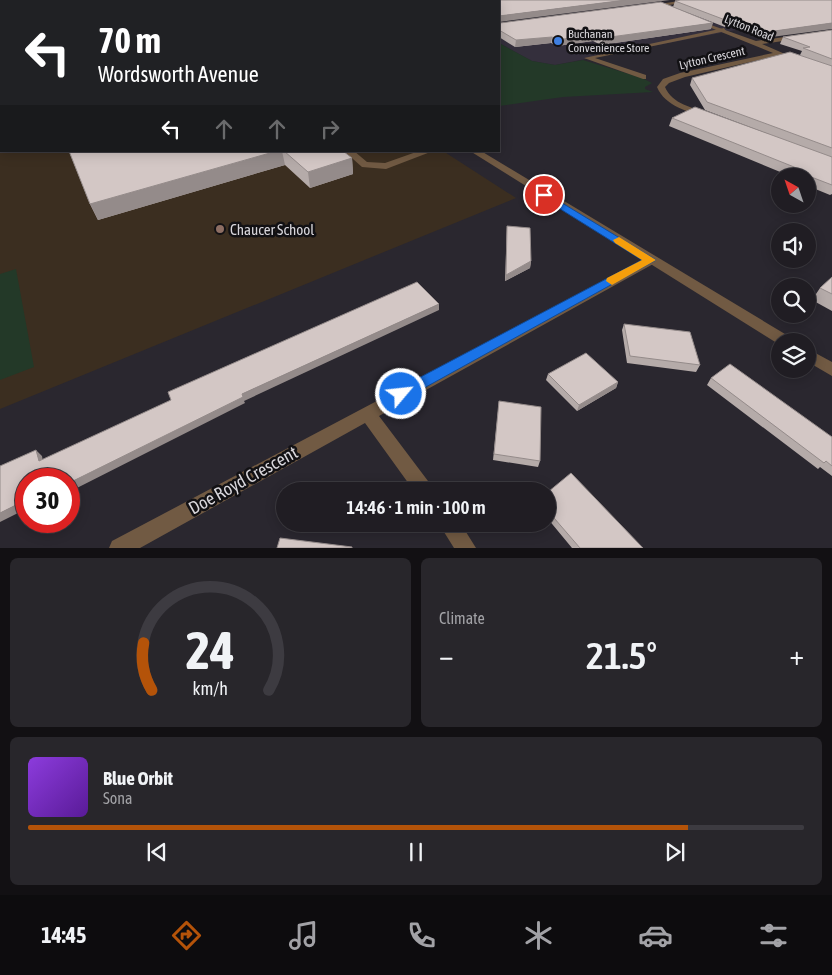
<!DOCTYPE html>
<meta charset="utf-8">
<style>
:root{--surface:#201d23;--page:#28262b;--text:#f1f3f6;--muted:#a2a2a6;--line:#3d3b41;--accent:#b45309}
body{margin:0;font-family:"Asap Condensed",sans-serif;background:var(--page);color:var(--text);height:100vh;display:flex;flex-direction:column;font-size:19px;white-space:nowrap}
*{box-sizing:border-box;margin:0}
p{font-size:16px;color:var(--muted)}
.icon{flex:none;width:28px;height:28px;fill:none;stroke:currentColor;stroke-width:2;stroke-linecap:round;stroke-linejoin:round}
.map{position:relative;height:548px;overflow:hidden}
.details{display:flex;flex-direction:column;gap:10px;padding:10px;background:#121013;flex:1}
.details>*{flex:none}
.guide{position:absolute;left:0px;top:0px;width:500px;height:152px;box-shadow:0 2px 12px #0003,0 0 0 1px var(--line);background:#202124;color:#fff;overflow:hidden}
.needle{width:32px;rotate:320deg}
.controls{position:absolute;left:771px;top:168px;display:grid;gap:10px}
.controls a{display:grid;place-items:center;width:45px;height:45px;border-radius:50%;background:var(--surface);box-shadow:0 2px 12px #0003,0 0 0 1px var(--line);font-size:25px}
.speed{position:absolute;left:15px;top:468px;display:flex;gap:10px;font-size:25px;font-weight:700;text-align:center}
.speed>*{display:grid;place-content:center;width:65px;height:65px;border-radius:50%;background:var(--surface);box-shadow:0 2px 12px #0003,0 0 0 1px var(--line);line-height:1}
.speed .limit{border:8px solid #d22;background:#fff;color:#111}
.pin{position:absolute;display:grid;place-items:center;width:42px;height:42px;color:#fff;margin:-21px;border:2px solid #fff;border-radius:50%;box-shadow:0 1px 5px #0007}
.me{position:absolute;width:55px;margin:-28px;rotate:62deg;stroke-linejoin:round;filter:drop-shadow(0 0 4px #0008)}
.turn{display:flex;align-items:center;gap:18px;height:105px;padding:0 15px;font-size:22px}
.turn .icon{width:65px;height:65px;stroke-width:2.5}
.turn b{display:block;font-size:35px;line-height:42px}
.lanes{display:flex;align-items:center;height:48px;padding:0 15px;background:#0003;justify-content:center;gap:25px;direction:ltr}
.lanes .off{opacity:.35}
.big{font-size:38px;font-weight:600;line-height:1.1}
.details .card{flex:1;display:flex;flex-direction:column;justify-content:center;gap:8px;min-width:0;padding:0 18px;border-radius:8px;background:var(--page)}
.details .dial{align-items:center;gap:0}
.dial svg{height:130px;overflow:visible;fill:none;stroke:var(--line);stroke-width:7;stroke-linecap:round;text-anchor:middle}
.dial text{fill:var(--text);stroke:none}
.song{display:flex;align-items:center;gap:15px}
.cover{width:60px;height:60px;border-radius:8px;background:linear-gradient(135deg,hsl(270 70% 55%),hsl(270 70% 35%))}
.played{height:5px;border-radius:2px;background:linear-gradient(90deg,var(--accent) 85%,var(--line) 85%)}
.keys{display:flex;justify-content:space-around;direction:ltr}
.heat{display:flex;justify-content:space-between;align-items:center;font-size:28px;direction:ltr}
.details .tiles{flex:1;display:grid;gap:10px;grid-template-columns:1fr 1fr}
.card:last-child{grid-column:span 2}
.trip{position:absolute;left:276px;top:482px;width:280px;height:50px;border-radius:25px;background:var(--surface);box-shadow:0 2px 12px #0003,0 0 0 1px var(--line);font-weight:600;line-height:50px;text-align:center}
.menu{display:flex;height:80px;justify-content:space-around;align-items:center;background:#0d0c0e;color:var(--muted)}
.menu .icon{width:35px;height:35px}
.menu .current{color:var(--accent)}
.menu b{font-size:22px;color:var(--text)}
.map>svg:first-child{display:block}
.built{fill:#342f3c}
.education{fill:#3b2e20}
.green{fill:#233928}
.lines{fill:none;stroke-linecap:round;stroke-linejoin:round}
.service{fill:#715a43;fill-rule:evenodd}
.minor{fill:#715a43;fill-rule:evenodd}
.tertiary{fill:#715a43;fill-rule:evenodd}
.wall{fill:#b5aba9}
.shaded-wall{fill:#948b8a}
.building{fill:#d3c7c5;stroke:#948b8a}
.route{fill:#1a73e8;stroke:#114b97}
.slow{fill:#f59e0b}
.shop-dot{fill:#3f7fe0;stroke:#121114;stroke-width:2}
.education-dot{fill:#8d6e63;stroke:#121114;stroke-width:2}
.labels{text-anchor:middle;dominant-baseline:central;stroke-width:5;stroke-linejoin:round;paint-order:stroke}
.far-street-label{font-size:12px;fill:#d8d6db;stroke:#121114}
.far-poi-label{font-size:12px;fill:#d8d6db;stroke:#121114;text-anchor:start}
.poi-label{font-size:15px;fill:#d8d6db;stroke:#121114;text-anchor:start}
.near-street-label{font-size:18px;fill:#d8d6db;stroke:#121114}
</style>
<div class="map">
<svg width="832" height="548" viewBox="0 0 832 548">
<rect width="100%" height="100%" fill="#2a272f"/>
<path class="built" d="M 0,0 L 376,0 L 376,1 L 1,1 L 1,50 Z
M 678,6 L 736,30 L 555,65 L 532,61 L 499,43 L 499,26 Z"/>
<path class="education" d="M 0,50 L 1,151 L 443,151 L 516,198 L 0,409 Z"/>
<path class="green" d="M 499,43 L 532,61 L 555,65 L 583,60 L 642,78 L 652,83 L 645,87 L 645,89 L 653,92 L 563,97 L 499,106 Z
M 16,269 L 34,367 L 0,380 L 0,274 Z"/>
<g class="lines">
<path class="service" d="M 88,0 L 94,0 L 94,1 L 89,1 Z
M 267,0 L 274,0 L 275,1 L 269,1 Z
M 301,0 L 308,0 L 309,1 L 303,1 Z
M 724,28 L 726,31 L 595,58 L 646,75 L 646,79 L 643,79 L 584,58 Z
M 344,151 L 354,151 L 367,162 L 385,163 L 419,151 L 433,151 L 386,169 L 362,167 Z"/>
<path class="minor" d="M 685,0 L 700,0 L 650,8 L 647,6 Z
M 694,19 L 756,41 L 832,30 L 832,34 L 762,44 L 785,54 L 685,77 L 669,83 L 665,87 C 672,104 693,108 709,113 L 710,115 L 706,117 C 688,112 665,106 657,87 L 663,79 L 680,73 L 773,53 L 694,21 Z
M 651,256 L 655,257 L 657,260 L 655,263 L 379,416 L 431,485 L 434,491 L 414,491 L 365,423 L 140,548 L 109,548 L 112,541 Z
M 439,524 L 461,524 L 476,548 L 454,548 Z"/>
<path class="tertiary" d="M 219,0 L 226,0 L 227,1 L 221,1 Z
M 470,151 L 481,151 L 790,337 L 792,341 L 780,341 L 780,345 Z
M 808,349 L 832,362 L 832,376 L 808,362 Z"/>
</g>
<path class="wall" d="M 0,0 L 1,1 L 1,63 L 0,62 Z
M 146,0 L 198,0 L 200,1 L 146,1 Z
M 832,0 L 764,38 L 731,26 L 725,27 L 673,7 L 675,1 Z
M 499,22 L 500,23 L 711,29 L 601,45 L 593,41 L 557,46 L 551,43 L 515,47 L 499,37 Z
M 832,30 L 832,194 L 830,195 L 808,186 L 808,176 L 790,176 L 669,126 L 672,118 L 769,134 L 705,110 L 690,85 L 692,78 L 800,55 L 802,51 L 780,44 L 783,37 Z
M 69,151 L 343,151 L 352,158 L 353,174 L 310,188 L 285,165 L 98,220 L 90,204 Z
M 507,226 L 531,261 L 530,268 L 505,281 Z
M 832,277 L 832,311 L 812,300 L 820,288 Z
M 624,324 L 700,365 L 696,372 L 627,363 L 622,330 Z
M 548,374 L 618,382 L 616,388 L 577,411 L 546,380 Z
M 711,378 L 832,437 L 832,476 L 820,467 L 818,469 L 707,385 Z
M 499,401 L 540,461 L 538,467 L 493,460 Z
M 548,492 L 643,548 L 572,548 L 548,519 Z"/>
<path class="shaded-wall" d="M 626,0 L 670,0 L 499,22 L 499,16 Z
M 733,20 L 731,26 L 725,27 L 728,21 Z
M 713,23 L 711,29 L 601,45 L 603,38 Z
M 832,23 L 832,29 L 764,38 L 767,32 Z
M 595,34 L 593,41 L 557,46 L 558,40 Z
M 552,37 L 551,43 L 515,47 L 516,40 Z
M 277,151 L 282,151 L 285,165 L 98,220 L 90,204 Z
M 352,158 L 353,174 L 310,188 L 308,172 Z
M 531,261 L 530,268 L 505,281 L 506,275 Z
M 439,304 L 439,310 L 244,401 L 245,403 L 69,492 L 69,483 L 242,394 Z
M 618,382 L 616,388 L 577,411 L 579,405 Z
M 36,450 L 42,456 L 44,467 L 39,461 Z
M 26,500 L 26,509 L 0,522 L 0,513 Z"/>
<path class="building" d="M 0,0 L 80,0 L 81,1 L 1,1 L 1,55 L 0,54 Z
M 152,0 L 198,0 L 200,1 L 154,1 Z
M 342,0 L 626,0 L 499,16 L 499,1 L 343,1 Z
M 680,0 L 832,0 L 832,23 L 767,32 L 733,20 L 728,21 L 675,1 Z
M 661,2 L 713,23 L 603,38 L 595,34 L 558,40 L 552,37 L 516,40 L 499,30 L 499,22 L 500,23 Z
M 832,30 L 832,59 L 803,48 L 810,47 L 783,37 Z
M 790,52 L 832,66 L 832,148 L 707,102 L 692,78 Z
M 0,79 L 1,79 L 1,104 L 0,104 Z
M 695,107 L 832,157 L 832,185 L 806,175 L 809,173 L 672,118 Z
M 69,151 L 277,151 L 90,204 Z
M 284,151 L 343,151 L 352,158 L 308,172 Z
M 507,226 L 530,228 L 531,261 L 506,275 Z
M 832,277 L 832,294 L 820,288 Z
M 417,282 L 439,304 L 242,394 L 243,397 L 69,483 L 69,479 L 26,479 L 26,500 L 0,513 L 0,466 L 36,450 L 39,461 L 171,400 L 168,392 Z
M 624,324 L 690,332 L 700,365 L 630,356 Z
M 586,353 L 618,382 L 579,405 L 548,374 Z
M 730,364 L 832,437 L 832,466 L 826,461 L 824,463 L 711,378 Z
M 499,401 L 541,407 L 540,461 L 494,454 Z
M 571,473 L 643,548 L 580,548 L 548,511 L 548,492 Z
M 280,538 L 352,547 L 352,548 L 277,548 Z"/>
<path class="route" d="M 544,192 L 656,260 L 406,398 L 401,400 L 396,398 L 394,394 L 396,390 L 642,260 L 541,197 L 539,195 Z"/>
<path class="slow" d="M 619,237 L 656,260 L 612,285 L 606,281 L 607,278 L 642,260 L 615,243 L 613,240 Z"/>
<circle class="shop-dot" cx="558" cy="41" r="5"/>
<circle class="education-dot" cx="220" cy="229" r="5"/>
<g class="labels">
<g class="far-street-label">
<text transform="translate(749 28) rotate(22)">Lytton Road</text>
<text transform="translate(712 58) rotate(-13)">Lytton Crescent</text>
</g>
<g class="far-poi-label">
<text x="568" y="34">Buchanan<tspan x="568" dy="14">Convenience Store</tspan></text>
</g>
<g class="poi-label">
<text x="230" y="229">Chaucer School</text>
</g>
<g class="near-street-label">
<text transform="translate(243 480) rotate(-29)">Doe Royd Crescent</text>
</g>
</g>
</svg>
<div class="controls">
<a><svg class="needle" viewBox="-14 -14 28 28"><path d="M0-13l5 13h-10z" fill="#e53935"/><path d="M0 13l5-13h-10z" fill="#a2a2a6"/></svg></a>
<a><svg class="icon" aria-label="sound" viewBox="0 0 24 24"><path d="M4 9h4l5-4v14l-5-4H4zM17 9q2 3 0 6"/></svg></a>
<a><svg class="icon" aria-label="search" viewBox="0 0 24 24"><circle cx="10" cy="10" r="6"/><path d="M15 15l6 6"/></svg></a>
<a><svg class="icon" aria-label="layers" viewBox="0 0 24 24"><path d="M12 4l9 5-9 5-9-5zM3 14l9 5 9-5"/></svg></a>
</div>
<div class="speed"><div class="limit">30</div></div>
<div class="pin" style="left:544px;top:195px;background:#d93025"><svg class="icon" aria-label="arrive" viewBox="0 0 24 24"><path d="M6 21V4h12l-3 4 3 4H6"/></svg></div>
<svg class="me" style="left:401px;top:394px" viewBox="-20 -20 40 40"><circle r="17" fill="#1a73e8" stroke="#fff" stroke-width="3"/><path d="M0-11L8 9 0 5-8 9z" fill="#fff"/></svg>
<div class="trip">14:46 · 1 min · 100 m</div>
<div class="guide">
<div class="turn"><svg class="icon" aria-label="left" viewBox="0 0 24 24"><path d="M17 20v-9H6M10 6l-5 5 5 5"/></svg><div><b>70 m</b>Wordsworth Avenue</div></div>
<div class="lanes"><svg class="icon" aria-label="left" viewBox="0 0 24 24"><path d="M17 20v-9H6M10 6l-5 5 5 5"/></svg><svg class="icon off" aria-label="ahead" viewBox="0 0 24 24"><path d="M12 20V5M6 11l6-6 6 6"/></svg><svg class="icon off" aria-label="ahead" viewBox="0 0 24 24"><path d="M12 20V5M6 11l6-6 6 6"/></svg><svg class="icon off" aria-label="right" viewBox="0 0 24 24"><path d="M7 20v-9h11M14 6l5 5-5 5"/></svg></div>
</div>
</div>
<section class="details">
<div class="tiles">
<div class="card dial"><svg viewBox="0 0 100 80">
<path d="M14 69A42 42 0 1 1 86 69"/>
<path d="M14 69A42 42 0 0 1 9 40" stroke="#b45309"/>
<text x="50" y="56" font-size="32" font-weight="700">24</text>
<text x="50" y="72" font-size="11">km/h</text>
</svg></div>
<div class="card"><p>Climate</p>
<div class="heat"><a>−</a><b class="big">21.5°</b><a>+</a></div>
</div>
<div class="card">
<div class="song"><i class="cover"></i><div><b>Blue Orbit</b><p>Sona</p></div></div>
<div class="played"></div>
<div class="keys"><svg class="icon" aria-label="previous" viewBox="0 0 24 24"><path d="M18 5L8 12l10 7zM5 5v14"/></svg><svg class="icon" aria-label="pause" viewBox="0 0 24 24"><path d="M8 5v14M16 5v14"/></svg><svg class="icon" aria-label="next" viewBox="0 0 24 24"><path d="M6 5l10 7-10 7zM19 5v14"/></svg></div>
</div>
</div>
</section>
<nav class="menu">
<b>14:45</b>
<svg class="icon current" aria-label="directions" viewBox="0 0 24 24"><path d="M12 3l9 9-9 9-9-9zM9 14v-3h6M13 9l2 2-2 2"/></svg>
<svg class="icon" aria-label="music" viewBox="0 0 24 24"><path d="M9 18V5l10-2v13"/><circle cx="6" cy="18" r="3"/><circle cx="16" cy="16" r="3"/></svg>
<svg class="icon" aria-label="phone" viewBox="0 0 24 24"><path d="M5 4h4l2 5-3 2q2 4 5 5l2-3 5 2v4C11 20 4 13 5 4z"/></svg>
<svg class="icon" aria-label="climate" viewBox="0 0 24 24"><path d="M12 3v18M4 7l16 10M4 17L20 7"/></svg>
<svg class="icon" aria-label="car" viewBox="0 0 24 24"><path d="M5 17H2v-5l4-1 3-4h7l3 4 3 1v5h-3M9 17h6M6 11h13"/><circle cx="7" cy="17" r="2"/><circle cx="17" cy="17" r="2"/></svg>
<svg class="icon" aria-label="filters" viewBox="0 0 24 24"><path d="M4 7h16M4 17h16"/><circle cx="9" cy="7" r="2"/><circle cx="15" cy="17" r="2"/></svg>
</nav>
